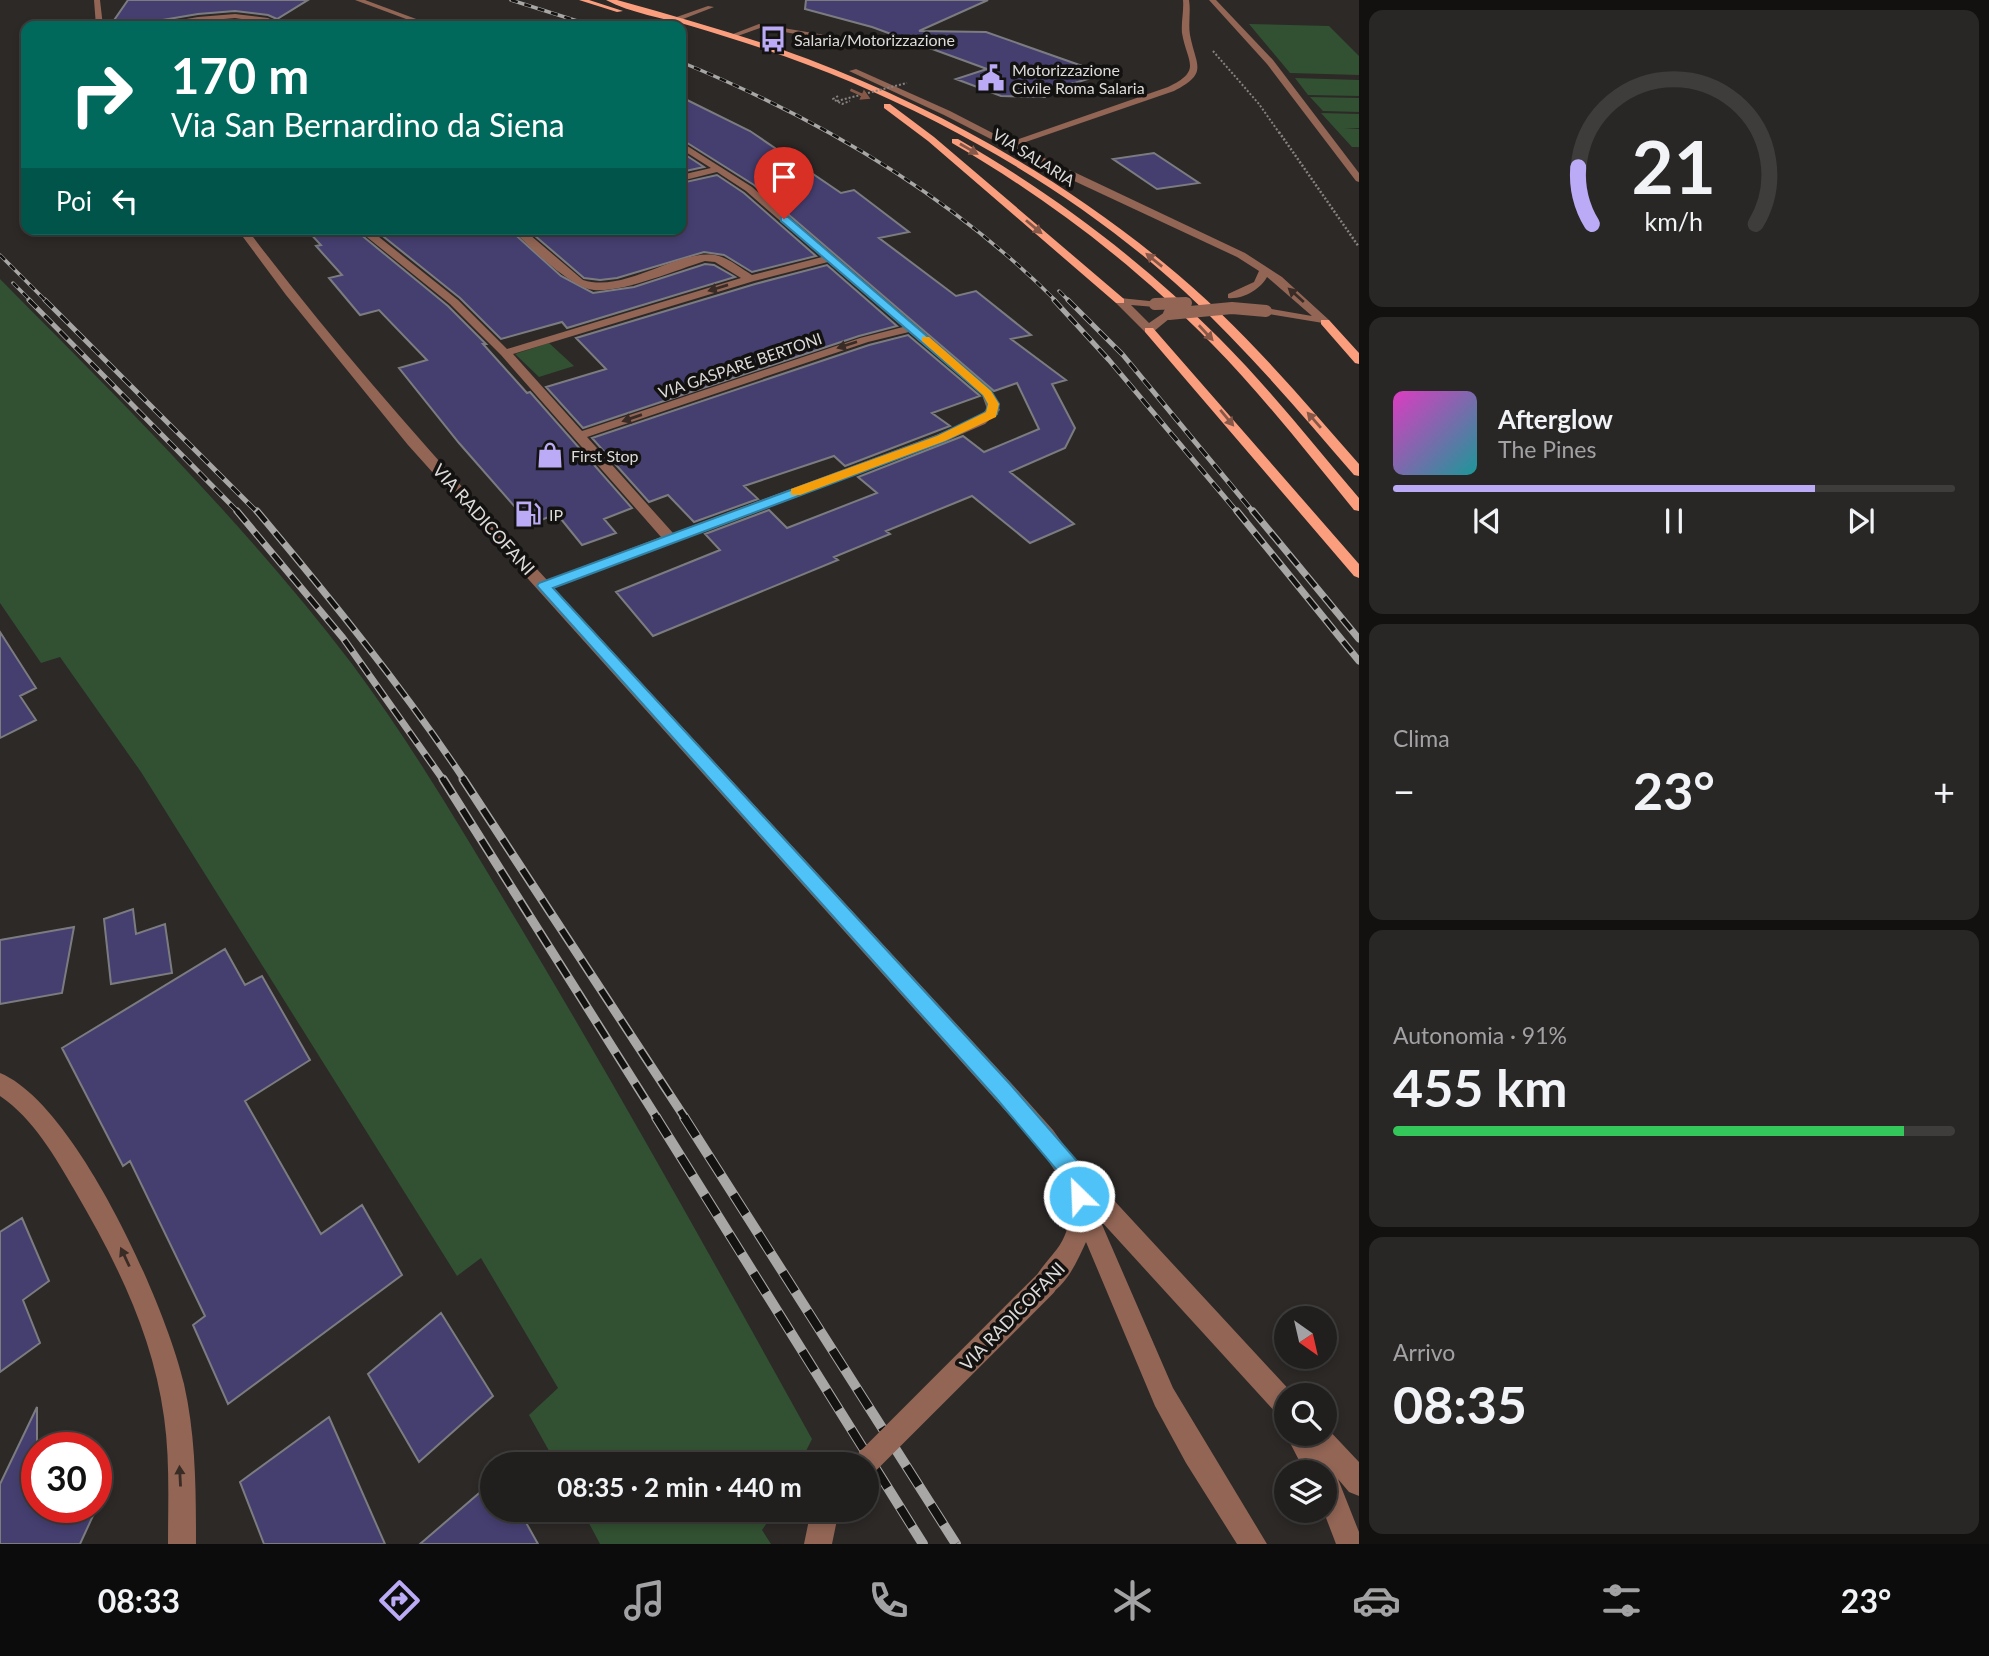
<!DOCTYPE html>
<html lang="it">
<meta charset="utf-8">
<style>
:root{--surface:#211f1d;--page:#292726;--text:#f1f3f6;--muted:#a2a2a4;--line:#3e3d3b;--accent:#bbaaf6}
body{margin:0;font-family:Lato,sans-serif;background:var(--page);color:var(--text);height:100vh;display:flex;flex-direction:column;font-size:26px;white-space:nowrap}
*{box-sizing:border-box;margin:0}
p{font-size:23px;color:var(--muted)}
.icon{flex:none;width:38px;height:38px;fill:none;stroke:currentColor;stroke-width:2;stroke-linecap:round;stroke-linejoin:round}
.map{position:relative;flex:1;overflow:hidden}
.drawer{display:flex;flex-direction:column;gap:10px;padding:10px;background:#121110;width:630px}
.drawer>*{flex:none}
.hud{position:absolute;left:21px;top:21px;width:665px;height:214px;border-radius:14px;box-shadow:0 4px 10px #0003,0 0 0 2px var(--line);background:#00695c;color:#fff;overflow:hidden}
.needle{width:46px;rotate:146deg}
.tools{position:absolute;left:1274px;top:1306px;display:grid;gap:14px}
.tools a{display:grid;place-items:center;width:63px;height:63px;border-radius:50%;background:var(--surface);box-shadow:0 4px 10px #0003,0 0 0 2px var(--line);font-size:35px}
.speed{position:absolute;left:21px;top:1432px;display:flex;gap:14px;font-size:35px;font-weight:700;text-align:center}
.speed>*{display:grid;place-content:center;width:91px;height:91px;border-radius:50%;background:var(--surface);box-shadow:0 4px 10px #0003,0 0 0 2px var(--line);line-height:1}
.speed .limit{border:10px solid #d22;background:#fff;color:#111}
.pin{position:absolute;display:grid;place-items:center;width:60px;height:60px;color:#fff;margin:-72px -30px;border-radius:50% 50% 50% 0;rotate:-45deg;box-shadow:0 0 7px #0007}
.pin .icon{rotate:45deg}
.me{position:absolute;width:77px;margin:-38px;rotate:336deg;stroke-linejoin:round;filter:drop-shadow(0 0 5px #0008)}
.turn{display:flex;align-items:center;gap:24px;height:147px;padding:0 35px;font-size:32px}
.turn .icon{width:91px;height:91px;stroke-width:2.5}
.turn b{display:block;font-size:49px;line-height:60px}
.then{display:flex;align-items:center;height:66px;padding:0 35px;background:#0003;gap:14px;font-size:26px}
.big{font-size:52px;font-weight:700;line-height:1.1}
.drawer .widget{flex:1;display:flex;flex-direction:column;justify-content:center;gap:10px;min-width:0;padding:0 24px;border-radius:14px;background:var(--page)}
.drawer .dial{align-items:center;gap:0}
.dial svg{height:182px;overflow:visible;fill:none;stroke:var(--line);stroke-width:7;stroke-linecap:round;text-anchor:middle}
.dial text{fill:var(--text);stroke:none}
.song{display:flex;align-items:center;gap:21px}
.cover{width:84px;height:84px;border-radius:10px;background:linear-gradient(135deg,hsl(310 70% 55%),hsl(180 70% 35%))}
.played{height:7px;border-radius:4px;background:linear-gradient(90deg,var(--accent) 75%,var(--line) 75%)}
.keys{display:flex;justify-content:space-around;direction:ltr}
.heat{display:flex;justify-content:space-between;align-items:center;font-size:38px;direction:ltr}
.charge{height:10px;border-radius:5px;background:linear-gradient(90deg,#34c759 91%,var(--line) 0)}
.trip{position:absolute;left:480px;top:1452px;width:399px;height:70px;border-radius:35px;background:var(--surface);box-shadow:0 4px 10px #0003,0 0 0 2px var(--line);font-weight:700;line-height:70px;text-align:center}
.menu{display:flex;height:112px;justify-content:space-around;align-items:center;background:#0d0c0c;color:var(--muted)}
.menu .icon{width:49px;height:49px}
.menu .on{color:var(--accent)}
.menu b{font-size:32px;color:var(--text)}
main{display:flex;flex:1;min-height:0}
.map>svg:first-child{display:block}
.green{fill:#325032}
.building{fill:#453f70;stroke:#7c7c80;stroke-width:2}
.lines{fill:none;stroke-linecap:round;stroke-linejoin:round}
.path-far1{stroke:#868382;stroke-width:2;stroke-dasharray:2 2;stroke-linecap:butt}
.path{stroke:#868382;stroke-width:2.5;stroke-dasharray:2 2;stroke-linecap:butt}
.minor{fill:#926555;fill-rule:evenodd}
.major{fill:#fb9e7e;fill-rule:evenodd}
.rail-far4-casing{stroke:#a9a7a6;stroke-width:3.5}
.rail-far3-casing{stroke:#a9a7a6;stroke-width:5}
.rail-far2-casing{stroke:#a9a7a6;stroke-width:7}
.rail-far1-casing{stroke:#a9a7a6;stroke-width:9}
.rail-casing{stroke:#a9a7a6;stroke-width:10}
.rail-far4{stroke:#131211;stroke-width:2.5;stroke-dasharray:7;stroke-linecap:butt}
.rail-far3{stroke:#131211;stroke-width:3.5;stroke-dasharray:11;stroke-linecap:butt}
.rail-far2{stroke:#131211;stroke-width:4.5;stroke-dasharray:14;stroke-linecap:butt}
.rail-far1{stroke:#131211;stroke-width:6;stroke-dasharray:18;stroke-linecap:butt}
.rail{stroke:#131211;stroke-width:8;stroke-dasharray:23;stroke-linecap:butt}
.path-bridge{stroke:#868382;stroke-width:2;stroke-dasharray:2 2;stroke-linecap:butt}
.minor-bridge-far1{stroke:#926555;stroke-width:12}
.minor-bridge{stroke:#926555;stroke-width:25}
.oneway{fill:#875848}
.oneway2{fill:#392b25}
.route{fill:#4fc3f7;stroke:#337fa1;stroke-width:2}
.slow{fill:#f59e0b}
.labels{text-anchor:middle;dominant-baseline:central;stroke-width:7;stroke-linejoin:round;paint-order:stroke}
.far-poi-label{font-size:16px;fill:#dddbda;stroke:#131211;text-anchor:start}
.far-street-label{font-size:16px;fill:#dddbda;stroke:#131211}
.street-label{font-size:18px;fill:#dddbda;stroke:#131211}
</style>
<main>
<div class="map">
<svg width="1359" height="1544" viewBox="0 0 1359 1544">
<rect width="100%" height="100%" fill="#2c2927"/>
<path class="green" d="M 1249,24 L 1329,26 L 1359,56 L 1359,75 L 1290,73 Z
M 1295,78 L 1359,80 L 1359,96 L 1308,95 Z
M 1310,97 L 1359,98 L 1359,112 L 1323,111 Z
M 1321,113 L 1359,114 L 1359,128 L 1344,128 L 1359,129 L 1359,147 L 1352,147 Z
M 0,279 C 122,402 247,526 352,664 C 412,744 466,837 518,923 C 620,1093 716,1266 812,1439 L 799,1465 L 557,1465 L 529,1415 L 558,1388 L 481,1258 L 457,1276 L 141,772 L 60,657 L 41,663 L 0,603 Z
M 549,343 L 574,366 L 539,377 L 515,354 Z
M 582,1510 L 776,1510 L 762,1530 L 771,1544 L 600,1544 Z"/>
<path class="building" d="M 128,0 L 308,0 L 277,19 L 268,15 L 235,11 L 198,14 L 145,23 L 142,26 L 110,26 Z
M 806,0 L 988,0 L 919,31 L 986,32 L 1105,74 L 1044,92 L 1045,97 L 1001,96 L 956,79 L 987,69 L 872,27 L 805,9 Z
M 235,21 L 267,26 L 172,26 Z
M 681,97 L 750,131 L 841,193 L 854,190 L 909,232 L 879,238 L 956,296 L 976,291 L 1031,335 L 1011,339 L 1066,380 L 1052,384 L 1075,428 L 1065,448 L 1010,472 L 1074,524 L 1030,543 L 972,496 L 886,531 L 890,534 L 834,557 L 838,560 L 653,636 L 616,592 L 720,550 L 705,534 L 769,510 L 787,528 L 877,493 L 858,477 L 963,436 L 984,452 L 1039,429 L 1017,383 L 994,391 L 754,185 L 681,139 Z
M 681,152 L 704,167 L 681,172 Z
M 1154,153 L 1199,183 L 1157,189 L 1113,159 Z
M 717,175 L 744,193 L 816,256 L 752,272 L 724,255 L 704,252 L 617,278 L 600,280 L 584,278 L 527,229 L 681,229 L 681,183 Z
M 306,229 L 354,229 L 448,306 L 486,344 L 483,344 L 527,393 L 530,392 L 632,508 L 604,519 L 616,533 L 582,545 L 557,514 L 530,524 L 459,443 L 399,368 L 427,360 L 379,310 L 360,315 L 329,278 L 342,275 L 316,246 L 321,245 Z
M 374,229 L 446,229 L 453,236 L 479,229 L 509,229 L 561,276 L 593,293 L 634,287 L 705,264 L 714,265 L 735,277 L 567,328 L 562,322 L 501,339 L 460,298 Z
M 827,265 L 897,326 L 859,336 L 583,428 L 546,387 L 606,369 L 576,338 L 755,284 Z
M 908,335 L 980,396 L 932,413 L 950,426 L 845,466 L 834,456 L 744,486 L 758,499 L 694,522 L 668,495 L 649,502 L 592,438 L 869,345 Z
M 0,632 L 36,688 L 20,696 L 36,720 L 0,738 Z
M 133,909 L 136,934 L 165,924 L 172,973 L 111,984 L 104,919 Z
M 74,927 L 62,993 L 0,1004 L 0,940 Z
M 225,949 L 245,985 L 262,976 L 310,1060 L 245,1101 L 321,1234 L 362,1205 L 402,1275 L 228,1404 L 193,1325 L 205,1316 L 130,1161 L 123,1166 L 62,1048 Z
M 22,1218 L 49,1281 L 23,1300 L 40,1343 L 0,1372 L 0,1232 Z
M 441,1313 L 493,1396 L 419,1462 L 368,1374 Z
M 37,1407 L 37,1507 L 97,1507 L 80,1544 L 0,1544 L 0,1484 Z
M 329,1417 L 385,1544 L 264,1544 L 240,1482 Z
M 492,1482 L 492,1510 L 519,1510 L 538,1544 L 420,1544 Z"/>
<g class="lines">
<path class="path-far1" d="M 1213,51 L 1259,104 L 1280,134
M 838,96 L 833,99 L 842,104 L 850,101"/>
<path class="path" d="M 1279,132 L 1359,247"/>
<path class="minor" d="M 94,0 L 100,0 L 103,26 L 96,26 Z
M 355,0 L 365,0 L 435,26 L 425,26 Z
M 1183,0 L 1189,0 C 1191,12 1188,23 1190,35 C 1196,66 1209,73 1174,91 L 1017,145 L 1245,253 L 1282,277 L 1329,320 L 1329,324 L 1262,313 L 1262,309 L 1266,308 L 1312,316 L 1267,277 C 1261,289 1242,300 1228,298 L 1228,294 L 1254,282 L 1259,271 L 1237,257 L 1057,173 L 944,115 L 849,71 L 856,69 L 950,111 L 1010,142 L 1168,87 C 1203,70 1187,63 1182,33 C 1181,22 1184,11 1183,0 Z
M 1209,0 L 1216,0 L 1273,60 L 1359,173 L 1359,182 L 1356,181 L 1267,64 Z
M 708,6 L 714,7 L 678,21 L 671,19 Z
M 235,14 L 268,18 L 285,26 L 235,18 L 145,26 L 198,17 Z
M 759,24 L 873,43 L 877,45 L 873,47 L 760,28 L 732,38 L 728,36 Z
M 681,142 L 752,187 L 991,390 L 1000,410 L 985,424 L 946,441 L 554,588 L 1011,1083 L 1053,1130 L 1078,1165 L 1084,1168 L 1294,1395 L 1286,1395 L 1286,1418 L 1277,1414 L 1100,1220 L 1173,1388 L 1267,1544 L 1237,1544 L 1186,1463 L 1155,1406 L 1086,1242 C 1077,1262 1065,1289 1044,1297 L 1035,1294 L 1032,1285 C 1037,1271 1048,1261 1057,1249 C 1084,1212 1061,1176 1037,1146 L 408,445 L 286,295 L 237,229 L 247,229 C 340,352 442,466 547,580 L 661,537 L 501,355 L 450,304 L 357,229 L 369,229 L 458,300 L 507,349 L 741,278 L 715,262 L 705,261 C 676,270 622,293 594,290 C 571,288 528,246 512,229 L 523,229 L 583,280 C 627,294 681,246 719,256 C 730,259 742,269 752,275 L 822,257 L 746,191 L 717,172 L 681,181 L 681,175 L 711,168 L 681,149 ZM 828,262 L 903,327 L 860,338 L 582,431 L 513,354 L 754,281 ZM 909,332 L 982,395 L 987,409 L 977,418 L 936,435 L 673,533 L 587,437 L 868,342 Z
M 1120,298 L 1159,302 L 1161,304 L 1155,307 L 1131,305 L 1149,323 L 1165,312 L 1175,314 L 1153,332 L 1145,332 L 1116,303 L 1116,299 Z
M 0,1073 C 76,1104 166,1306 184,1384 C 196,1437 196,1491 196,1544 L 168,1544 C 168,1502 170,1459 164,1417 C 153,1335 116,1261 75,1191 C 55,1157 34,1119 0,1096 Z
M 1325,1426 L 1359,1462 L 1359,1496 L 1349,1492 L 1338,1479 L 1359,1532 L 1359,1544 L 1336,1544 L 1323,1510 L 1325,1472 L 1305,1472 L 1285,1433 L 1286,1429 L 1286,1433 L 1325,1433 Z
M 811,1510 L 839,1510 L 832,1544 L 804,1544 Z"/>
<path class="major" d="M 579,0 L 589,0 L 623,11 L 617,12 Z
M 606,0 L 617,0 C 681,18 746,36 808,59 C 937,108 1058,176 1164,263 C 1237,322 1298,394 1359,464 L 1359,476 L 1354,475 C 1300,412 1246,349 1185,292 C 1088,203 972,134 851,82 C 799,60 745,42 691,26 C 664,18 630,13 606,0 Z
M 884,104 L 890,104 L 934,137 L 1124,299 L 1124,303 L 1116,303 L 928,141 L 884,108 Z
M 952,139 L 958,139 C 1053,194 1141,260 1219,338 C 1269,388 1313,444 1359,498 L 1359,511 L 1354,510 C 1308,454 1263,396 1212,344 C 1135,265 1047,198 952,143 Z
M 1321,320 L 1329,320 L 1359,353 L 1359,364 L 1355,363 L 1321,324 Z
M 1145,328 L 1153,328 L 1359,564 L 1359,578 L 1354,576 L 1145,332 Z"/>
<g class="rail-far4-casing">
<path id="rail-far4" d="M 511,0 L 593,26
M 681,62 C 820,119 949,194 1056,301
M 0,255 L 46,301
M 13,283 L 31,301
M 1059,291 L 1069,301"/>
</g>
<g class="rail-far3-casing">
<path id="rail-far3" d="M 29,300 L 239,513
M 45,300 L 258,513
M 1054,300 L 1109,360 L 1238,513
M 1068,300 L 1123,355 L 1254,513"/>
</g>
<g class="rail-far2-casing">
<path id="rail-far2" d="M 237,511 L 343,638 L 444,781
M 257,511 C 330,598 401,685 465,781
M 1237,511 L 1359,661
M 1253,511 L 1359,639"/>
</g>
<g class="rail-far1-casing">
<path id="rail-far1" d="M 443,779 L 657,1118
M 463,779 L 685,1118"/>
</g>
<g class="rail-casing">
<path id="rail" d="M 656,1117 L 923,1544
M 684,1117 L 956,1544"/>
</g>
<use href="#rail-far4" class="rail-far4"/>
<use href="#rail-far3" class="rail-far3"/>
<use href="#rail-far2" class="rail-far2"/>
<use href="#rail-far1" class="rail-far1"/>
<use href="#rail" class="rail"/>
<path class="path-bridge" d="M 837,101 L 907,83"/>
<path class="minor-bridge-far1" d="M 1155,304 L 1186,303
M 1169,314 L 1232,308 L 1266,311"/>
<path class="minor-bridge" d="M 864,1465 L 1044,1285"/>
</g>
<defs><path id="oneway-solid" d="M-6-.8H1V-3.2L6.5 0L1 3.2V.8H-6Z" transform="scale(1.75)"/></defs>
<g class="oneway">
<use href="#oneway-solid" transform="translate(860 94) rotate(24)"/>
<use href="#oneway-solid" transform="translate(969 149) rotate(30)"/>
<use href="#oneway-solid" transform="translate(1034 227) rotate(40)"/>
<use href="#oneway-solid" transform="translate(1154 260) rotate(-141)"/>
<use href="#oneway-solid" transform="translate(1206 333) rotate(47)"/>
<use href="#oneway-solid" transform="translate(1227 418) rotate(50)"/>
<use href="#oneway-solid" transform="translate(1314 420) rotate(-131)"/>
</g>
<g class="oneway2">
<use href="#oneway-solid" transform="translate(718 288) rotate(163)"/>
<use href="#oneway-solid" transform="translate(1296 295) rotate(-138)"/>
<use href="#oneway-solid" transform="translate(847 345) rotate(162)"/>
<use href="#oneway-solid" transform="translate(632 418) rotate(161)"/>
<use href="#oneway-solid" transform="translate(125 1257) rotate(-115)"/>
<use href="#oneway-solid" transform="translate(180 1476) rotate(-93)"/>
</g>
<path class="route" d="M 781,217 L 788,217 L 991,391 L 999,404 L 997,414 L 945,441 L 553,588 L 1010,1084 L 1077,1161 L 1090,1196 L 1087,1204 L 1079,1207 L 1072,1204 L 1061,1175 L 996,1098 L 537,586 L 539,583 L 937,436 L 986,412 L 988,404 L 983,395 L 781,221 Z"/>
<path class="slow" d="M 922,337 L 929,337 L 991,391 L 999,404 L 996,417 L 945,441 L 800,495 L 791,495 L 791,489 L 937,436 L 986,412 L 988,404 L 983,395 L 922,341 Z"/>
<defs>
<g id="bus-bare" transform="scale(2.1)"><path d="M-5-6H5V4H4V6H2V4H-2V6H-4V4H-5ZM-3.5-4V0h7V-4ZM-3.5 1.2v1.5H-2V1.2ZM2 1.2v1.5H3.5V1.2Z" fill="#bbaaf6" stroke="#131211" stroke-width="2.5" paint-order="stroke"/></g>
<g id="civic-bare" transform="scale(2.1)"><path d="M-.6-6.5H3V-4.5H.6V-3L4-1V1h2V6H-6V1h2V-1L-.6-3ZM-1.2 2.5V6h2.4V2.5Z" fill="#bbaaf6" stroke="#131211" stroke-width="2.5" paint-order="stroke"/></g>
<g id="shop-bare" transform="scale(2.1)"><path d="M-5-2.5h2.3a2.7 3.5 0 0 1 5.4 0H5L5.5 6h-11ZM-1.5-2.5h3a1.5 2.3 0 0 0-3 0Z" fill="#bbaaf6" stroke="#131211" stroke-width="2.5" paint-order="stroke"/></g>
<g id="fuel-bare" transform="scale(2.1)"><path d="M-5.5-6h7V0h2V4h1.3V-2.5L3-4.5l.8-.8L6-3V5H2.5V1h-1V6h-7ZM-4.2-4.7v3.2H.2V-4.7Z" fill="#bbaaf6" stroke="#131211" stroke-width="2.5" paint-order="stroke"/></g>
</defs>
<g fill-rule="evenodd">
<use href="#bus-bare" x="773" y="39"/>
<use href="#civic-bare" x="991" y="78"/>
<use href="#shop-bare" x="550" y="455"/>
<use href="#fuel-bare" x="528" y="514"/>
</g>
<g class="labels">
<g class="far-poi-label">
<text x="794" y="39">Salaria/Motorizzazione</text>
<text x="1012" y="69">Motorizzazione<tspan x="1012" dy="18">Civile Roma Salaria</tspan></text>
<text x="571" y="455">First Stop</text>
<text x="549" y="514">IP</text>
</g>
<g class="far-street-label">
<text transform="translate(1034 157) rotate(32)">VIA SALARIA</text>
<text transform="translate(740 365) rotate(-19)">VIA GASPARE BERTONI</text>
</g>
<g class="street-label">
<text transform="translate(484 519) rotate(48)">VIA RADICOFANI</text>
<text transform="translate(1012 1316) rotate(-46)">VIA RADICOFANI</text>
</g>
</g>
</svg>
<div class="tools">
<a><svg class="needle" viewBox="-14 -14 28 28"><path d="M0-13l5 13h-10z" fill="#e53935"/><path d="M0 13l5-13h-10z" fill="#a2a2a4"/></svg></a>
<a><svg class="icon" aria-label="search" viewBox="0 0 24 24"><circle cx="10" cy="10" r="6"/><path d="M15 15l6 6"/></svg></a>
<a><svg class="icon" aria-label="layers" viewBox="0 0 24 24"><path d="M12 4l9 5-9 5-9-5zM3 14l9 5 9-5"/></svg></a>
</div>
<div class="speed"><div class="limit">30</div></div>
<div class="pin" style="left:784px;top:219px;background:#d93025"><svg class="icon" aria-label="arrive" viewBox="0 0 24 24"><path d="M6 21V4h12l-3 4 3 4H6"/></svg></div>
<svg class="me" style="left:1079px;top:1196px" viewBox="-20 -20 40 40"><circle r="17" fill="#4fc3f7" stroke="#fff" stroke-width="3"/><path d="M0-11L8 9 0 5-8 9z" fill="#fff"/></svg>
<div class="trip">08:35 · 2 min · 440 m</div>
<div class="hud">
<div class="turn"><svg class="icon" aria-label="right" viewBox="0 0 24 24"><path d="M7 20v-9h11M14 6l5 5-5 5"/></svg><div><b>170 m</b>Via San Bernardino da Siena</div></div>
<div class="then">Poi<svg class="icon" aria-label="left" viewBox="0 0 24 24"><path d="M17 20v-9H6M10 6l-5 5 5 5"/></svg></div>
</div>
</div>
<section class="drawer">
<div class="widget dial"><svg viewBox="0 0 100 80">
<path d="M14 69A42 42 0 1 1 86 69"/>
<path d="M14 69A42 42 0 0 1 8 44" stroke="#bbaaf6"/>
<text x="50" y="56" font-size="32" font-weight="700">21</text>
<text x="50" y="72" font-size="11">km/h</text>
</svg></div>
<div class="widget">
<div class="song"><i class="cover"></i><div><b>Afterglow</b><p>The Pines</p></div></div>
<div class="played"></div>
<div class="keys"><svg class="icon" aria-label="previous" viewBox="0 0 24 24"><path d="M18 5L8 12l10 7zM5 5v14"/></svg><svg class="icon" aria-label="pause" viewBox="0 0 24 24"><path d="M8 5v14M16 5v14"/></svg><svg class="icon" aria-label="next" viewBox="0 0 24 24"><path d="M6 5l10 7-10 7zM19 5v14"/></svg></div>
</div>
<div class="widget"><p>Clima</p>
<div class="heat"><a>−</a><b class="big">23°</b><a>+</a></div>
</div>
<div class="widget"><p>Autonomia · 91%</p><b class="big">455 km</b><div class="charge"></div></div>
<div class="widget"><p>Arrivo</p><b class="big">08:35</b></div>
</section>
</main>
<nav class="menu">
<b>08:33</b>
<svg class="icon on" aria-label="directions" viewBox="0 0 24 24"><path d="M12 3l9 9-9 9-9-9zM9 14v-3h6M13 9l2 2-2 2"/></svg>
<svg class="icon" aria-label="music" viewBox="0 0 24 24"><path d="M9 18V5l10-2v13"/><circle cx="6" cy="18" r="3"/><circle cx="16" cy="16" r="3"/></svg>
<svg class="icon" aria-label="phone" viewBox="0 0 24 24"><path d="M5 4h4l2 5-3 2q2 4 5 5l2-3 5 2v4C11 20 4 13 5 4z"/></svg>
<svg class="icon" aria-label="climate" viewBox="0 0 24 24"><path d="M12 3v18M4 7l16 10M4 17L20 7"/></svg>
<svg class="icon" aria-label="car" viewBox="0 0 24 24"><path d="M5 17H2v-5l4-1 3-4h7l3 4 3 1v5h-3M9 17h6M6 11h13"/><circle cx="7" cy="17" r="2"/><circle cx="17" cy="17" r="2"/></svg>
<svg class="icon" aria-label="filters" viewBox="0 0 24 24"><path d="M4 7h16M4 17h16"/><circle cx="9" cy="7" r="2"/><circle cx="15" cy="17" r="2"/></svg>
<b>23°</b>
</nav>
